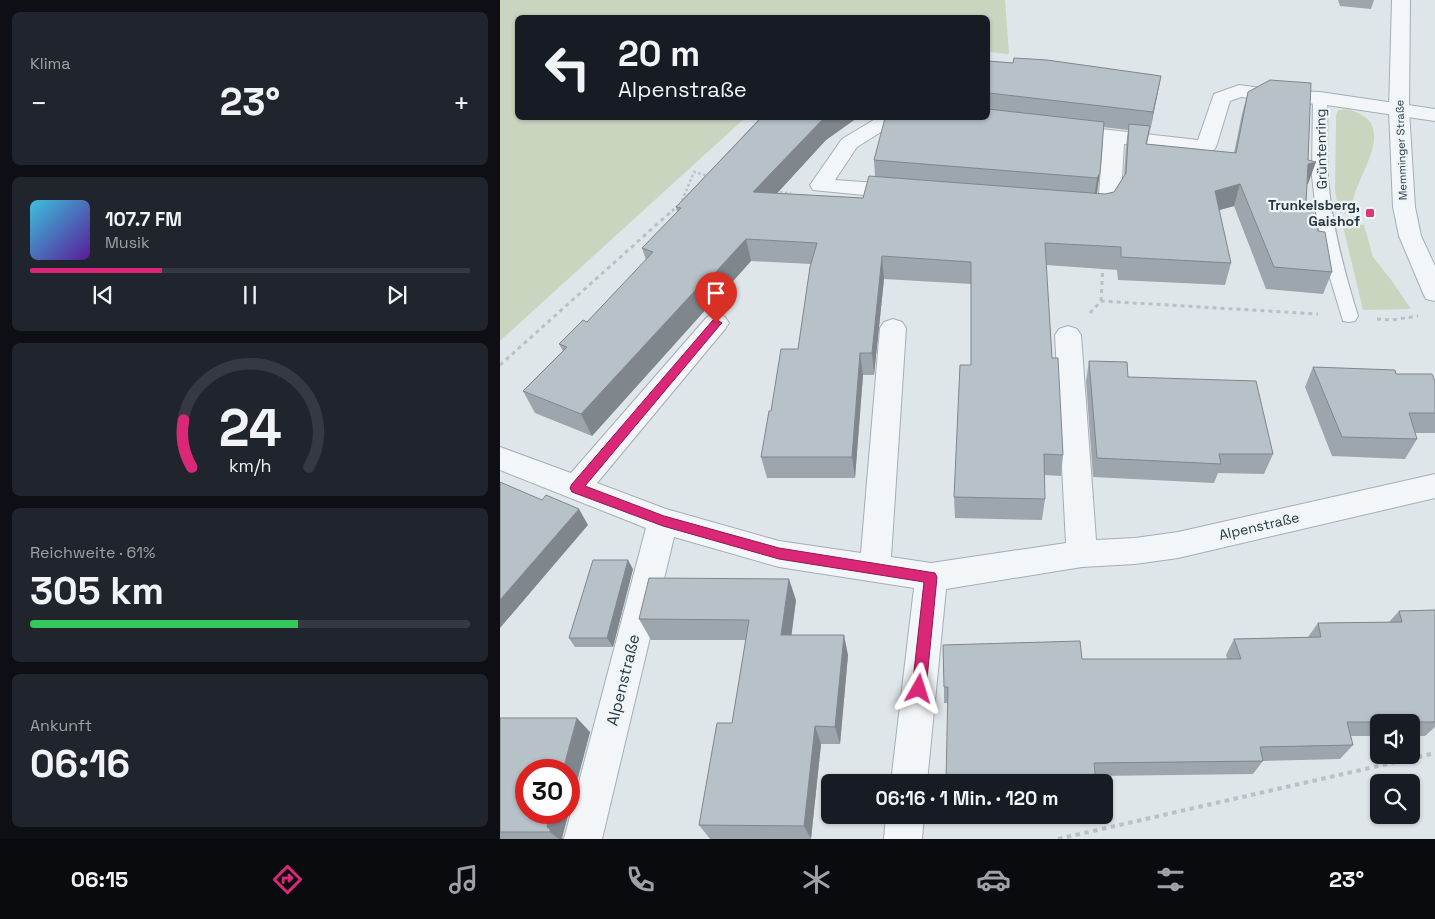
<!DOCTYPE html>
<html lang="de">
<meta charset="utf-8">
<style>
:root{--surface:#171b24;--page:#20242c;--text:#f1f3f6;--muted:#9ea1a6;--line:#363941;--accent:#db2777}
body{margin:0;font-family:"Space Grotesk",sans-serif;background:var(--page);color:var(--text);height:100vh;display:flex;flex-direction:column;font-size:19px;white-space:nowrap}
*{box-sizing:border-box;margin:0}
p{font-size:16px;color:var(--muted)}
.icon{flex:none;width:28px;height:28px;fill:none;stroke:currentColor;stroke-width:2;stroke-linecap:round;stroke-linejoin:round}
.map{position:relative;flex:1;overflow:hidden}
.panel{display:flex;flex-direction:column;gap:12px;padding:12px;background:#0d0f14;width:500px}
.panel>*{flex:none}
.guide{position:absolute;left:15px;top:15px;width:475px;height:105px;border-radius:8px;box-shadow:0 1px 4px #0004;background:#171b24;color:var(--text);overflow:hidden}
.fabs{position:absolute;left:870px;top:714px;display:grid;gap:10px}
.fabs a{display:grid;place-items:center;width:50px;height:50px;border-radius:8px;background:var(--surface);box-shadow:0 1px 4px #0004;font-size:25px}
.speed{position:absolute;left:15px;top:759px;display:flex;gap:10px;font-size:25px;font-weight:700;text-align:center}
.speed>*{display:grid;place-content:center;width:65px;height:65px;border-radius:50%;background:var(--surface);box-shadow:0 1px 4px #0004;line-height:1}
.speed .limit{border:8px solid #d22;background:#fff;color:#111}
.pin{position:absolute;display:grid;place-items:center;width:42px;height:42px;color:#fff;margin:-51px -21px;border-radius:50% 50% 50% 0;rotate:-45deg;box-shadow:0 0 5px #0007}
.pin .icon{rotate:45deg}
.me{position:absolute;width:55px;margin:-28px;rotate:6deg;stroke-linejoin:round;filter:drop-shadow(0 0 4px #0008)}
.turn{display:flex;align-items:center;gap:18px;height:105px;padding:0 20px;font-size:22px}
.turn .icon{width:65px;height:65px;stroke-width:2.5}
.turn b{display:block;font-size:35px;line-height:42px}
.big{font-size:38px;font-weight:600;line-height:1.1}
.panel .tile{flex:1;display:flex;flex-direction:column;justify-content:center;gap:8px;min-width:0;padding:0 18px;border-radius:8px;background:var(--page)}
.panel .dial{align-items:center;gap:0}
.dial svg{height:130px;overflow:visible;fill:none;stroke:var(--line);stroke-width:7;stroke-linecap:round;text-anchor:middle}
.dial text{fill:var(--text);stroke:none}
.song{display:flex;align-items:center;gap:15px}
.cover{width:60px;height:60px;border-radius:8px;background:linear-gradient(135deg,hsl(190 70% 55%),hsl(270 70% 35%))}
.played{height:5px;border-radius:2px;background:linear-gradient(90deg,var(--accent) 30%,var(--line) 30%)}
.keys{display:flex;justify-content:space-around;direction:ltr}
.heat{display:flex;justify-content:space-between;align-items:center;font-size:28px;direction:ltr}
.charge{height:8px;border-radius:4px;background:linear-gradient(90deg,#34c759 61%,var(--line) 0)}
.trip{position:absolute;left:321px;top:774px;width:292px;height:50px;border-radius:8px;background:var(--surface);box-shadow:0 1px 4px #0004;font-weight:600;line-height:50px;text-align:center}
.tab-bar{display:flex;height:80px;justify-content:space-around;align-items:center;background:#090b0e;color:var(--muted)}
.tab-bar .icon{width:35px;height:35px}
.tab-bar .active{color:var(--accent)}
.tab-bar b{font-size:22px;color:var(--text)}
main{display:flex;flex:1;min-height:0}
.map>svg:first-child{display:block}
.green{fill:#cad5c0}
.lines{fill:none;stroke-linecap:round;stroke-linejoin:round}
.service-casing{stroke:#a4aeb5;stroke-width:2}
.minor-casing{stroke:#a4aeb5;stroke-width:2}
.tertiary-casing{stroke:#a4aeb5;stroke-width:2}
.path-far2{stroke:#bac1c5;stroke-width:2.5;stroke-dasharray:2.5 2.5;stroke-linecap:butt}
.path-far1{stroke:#bac1c5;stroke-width:3;stroke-dasharray:4 4;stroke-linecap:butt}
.path{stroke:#bac1c5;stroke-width:4;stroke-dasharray:4.5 4.5;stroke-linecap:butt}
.service{fill:#f3f6f8;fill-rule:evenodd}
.minor{fill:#f3f6f8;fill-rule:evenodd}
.tertiary{fill:#f3f6f8;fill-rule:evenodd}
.wall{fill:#9da6ac;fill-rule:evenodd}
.shaded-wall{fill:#7f878c}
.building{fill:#b6c1c8;stroke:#7f878c}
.route{fill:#db2777;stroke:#8e194d}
.poi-dot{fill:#dc3878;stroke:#eff5f7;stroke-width:2}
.labels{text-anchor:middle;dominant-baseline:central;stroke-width:4.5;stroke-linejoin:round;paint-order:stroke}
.far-street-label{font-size:11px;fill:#263843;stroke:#eff5f7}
.street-label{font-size:14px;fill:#263843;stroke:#eff5f7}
.poi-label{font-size:14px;font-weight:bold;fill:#263843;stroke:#eff5f7;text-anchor:end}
.near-street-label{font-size:16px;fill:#263843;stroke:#eff5f7}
</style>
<main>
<section class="panel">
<div class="tile"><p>Klima</p>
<div class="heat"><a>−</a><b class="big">23°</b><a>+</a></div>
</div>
<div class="tile">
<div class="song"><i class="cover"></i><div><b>107.7 FM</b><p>Musik</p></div></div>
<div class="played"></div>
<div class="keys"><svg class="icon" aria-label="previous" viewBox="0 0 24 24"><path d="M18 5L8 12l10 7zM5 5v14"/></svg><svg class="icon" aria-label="pause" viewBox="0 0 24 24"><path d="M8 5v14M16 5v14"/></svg><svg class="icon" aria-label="next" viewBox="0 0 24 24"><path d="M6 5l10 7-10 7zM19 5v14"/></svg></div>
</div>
<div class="tile dial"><svg viewBox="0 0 100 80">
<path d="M14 69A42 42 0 1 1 86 69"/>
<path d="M14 69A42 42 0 0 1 9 40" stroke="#db2777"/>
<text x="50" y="56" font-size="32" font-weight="700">24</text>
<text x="50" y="72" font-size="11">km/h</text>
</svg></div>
<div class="tile"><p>Reichweite · 61%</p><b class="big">305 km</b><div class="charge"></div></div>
<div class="tile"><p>Ankunft</p><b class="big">06:16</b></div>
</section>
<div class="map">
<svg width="935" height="839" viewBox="0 0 935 839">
<rect width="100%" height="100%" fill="#dfe6ea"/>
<path class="green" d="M 0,0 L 505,0 L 509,54 L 488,52 L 488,18 L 18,18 L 18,118 L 245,118 L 0,341 Z
M 845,109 C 897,119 866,162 855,193 C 853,199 852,206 851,212 L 846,213 L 838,208 L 835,191 L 836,116 L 838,110 Z
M 842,222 L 864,225 L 873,257 L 892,281 L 911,309 L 863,310 Z"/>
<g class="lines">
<g class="service-casing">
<path id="service" d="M 820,94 L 825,95 L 827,98 C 828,125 826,152 828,178 C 832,226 844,271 858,316 L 855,321 L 849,322 L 843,321 L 827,268 L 817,220 L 812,176 L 813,98 L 815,95 Z"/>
</g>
<g class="minor-casing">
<path id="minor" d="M 739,85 L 775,90 L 820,92 L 935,109 L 935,121 L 820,104 L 775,102 L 741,97 L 730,101 L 716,147 L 713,151 L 706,153 L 624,144 L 621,194 L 609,213 L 601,215 L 573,211 L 570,206 L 573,201 L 581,199 L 595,200 L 599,194 L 603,141 L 559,135 L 556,131 L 559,127 L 566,125 L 698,140 L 714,94 Z
M 377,118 L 430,118 L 432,120 L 429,124 L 389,127 L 357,147 L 335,180 L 404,185 L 412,187 L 415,192 L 412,197 L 404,199 L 313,190 L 310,185 L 342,139 Z
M 216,314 L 225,317 L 229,323 L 225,329 L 97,483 L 166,509 L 279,541 L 361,553 L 380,328 L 384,322 L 393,319 L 402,322 L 406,328 L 391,557 L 431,563 L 566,543 L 555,335 L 559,329 L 568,326 L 577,329 L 581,335 L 596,540 L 635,538 L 678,532 L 935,474 L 935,498 L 678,558 L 635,564 L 582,567 L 446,589 L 427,782 L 391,782 L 414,588 L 279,567 L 174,537 L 102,839 L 64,839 L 146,528 L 0,470 L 0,447 L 71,473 L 207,317 Z
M 386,815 L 424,815 L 422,839 L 384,839 Z"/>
</g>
<g class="tertiary-casing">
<path id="tertiary" d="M 892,0 L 910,0 L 909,110 L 915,207 L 921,236 L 935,266 L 935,301 L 926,299 L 923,293 L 899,236 L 893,207 L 889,110 Z"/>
</g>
<path class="path-far2" d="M 275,192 L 291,193
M 172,211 L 181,203 L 194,172 L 209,176"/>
<path class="path-far1" d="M 601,301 L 603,265
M 590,313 L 601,301 L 818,314
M 877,319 L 892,320 L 918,316
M 0,365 L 174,209"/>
<path class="path" d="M 558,839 L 935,753"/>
<use href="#service" class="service"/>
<use href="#minor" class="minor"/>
<use href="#tertiary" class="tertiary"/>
</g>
<path class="wall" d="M 838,0 L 874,0 L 871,9 L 840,6 Z
M 488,61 L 661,76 L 647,144 L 734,153 L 742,114 L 748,92 L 808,160 L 808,184 L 807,184 L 806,203 L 818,231 L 832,272 L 823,294 L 766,289 L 734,206 L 719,210 L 731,263 L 725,285 L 618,280 L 617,270 L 546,265 L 552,358 L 563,455 L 561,476 L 544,475 L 545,499 L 542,520 L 455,518 L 454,497 L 471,365 L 471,284 L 384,279 L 374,375 L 363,375 L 355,478 L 267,478 L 261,457 L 271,411 L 298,349 L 311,264 L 251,261 L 208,309 L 208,307 L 92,436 L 35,413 L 23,391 L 63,351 L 59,344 L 87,322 L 146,260 L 142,248 L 177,212 L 176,207 L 260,118 L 357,118 L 326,140 L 277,193 L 363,198 L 375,176 L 374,160 L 488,118 ZM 603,127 L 628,130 L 626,146 L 624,176 L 614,192 L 605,194 L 597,194 Z
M 589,361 L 628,377 L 773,454 L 764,474 L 718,473 L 714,483 L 593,477 L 586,381 Z
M 813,367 L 896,374 L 935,381 L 935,433 L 915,433 L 917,439 L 905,459 L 832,456 L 805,387 Z
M 133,569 L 113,647 L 75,647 L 69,638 Z
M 296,600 L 291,635 L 348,655 L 340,744 L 321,744 L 311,839 L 210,839 L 199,825 L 232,723 L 246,640 L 151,640 L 139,619 Z
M 935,610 L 935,727 L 925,736 L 911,736 L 911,722 L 879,722 L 879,736 L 851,736 L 853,745 L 840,759 L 763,761 L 753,774 L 595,776 L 448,703 L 444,703 L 444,687 L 582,659 L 727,659 L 726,655 L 734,639 L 808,637 L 818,623 L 889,622 L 899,611 Z
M 0,718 L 90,732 L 62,838 L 63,839 L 0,839 Z"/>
<path class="shaded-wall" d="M 661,76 L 657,96 L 650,132 L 653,112 Z
M 324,118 L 357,118 L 326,140 L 258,214 L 253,192 Z
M 816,162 L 808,184 L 800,186 L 808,164 Z
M 600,173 L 597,193 L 594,198 L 597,178 Z
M 740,184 L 734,206 L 709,213 L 715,191 Z
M 246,239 L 251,261 L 208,309 L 208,307 L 92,436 L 81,414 L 203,282 Z
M 382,256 L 384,279 L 374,375 L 372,353 Z
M 360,353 L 363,375 L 355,478 L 352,457 Z
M 79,509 L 88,525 L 0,628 L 0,600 Z
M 128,560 L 133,569 L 113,647 L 107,638 Z
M 289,579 L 296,600 L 289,655 L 281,635 Z
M 344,635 L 348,655 L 340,744 L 335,727 Z
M 77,718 L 90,732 L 62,838 L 63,839 L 59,839 L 50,832 L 47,827 L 51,812 L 69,812 L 69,770 L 63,770 Z
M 315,726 L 321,744 L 311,839 L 304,826 Z"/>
<path class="building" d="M 514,58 L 547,60 L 661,76 L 653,112 L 489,93 L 488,95 L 488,61 L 513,63 Z
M 770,80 L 811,83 L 808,160 L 816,162 L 808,164 L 806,203 L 814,203 L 818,231 L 825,232 L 832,272 L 774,267 L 740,184 L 715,191 L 731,263 L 621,257 L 621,247 L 545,243 L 552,358 L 558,358 L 563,455 L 544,454 L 545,499 L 454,497 L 460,365 L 471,365 L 471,262 L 382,256 L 372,353 L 360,353 L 352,457 L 261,457 L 269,411 L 271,411 L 281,349 L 298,349 L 310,267 L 317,243 L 246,239 L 202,287 L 203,282 L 81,414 L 23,391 L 67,347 L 59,344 L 83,320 L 87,322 L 153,252 L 142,248 L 181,208 L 176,207 L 261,118 L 324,118 L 253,192 L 363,198 L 369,176 L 605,194 L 614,192 L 626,173 L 629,124 L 650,126 L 646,144 L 736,153 L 748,92 Z
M 488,109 L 604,122 L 600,173 L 597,178 L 374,160 L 385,118 L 488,118 Z
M 589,361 L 627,362 L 628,377 L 756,381 L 773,454 L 719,454 L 721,464 L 597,458 Z
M 813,367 L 895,370 L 896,374 L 932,374 L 935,381 L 935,413 L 909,413 L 917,439 L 842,437 Z
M 0,482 L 42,500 L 46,495 L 79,509 L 0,600 Z
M 93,560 L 128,560 L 107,638 L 69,638 Z
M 149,578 L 289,579 L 281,635 L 344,635 L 335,727 L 315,726 L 304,826 L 199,825 L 217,723 L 232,723 L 249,620 L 139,619 Z
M 935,610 L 935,722 L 847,722 L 853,745 L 760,747 L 763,761 L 594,763 L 596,782 L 446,782 L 448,687 L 444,687 L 443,645 L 580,641 L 582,659 L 741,659 L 734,639 L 821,637 L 818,623 L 902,622 L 899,611 Z
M 0,718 L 77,718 L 63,770 L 26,770 L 26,812 L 51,812 L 47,827 L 50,829 L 50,832 L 0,832 Z"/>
<path class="route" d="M 216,319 L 222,323 L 220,325 L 85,486 L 164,516 L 279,548 L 435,573 L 437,577 L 426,689 L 424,694 L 419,696 L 414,694 L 412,689 L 424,582 L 279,559 L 163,526 L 72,492 L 70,488 L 72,484 L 213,320 Z"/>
<rect class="poi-dot" x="865" y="208" width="10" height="10" rx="2.5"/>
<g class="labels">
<g class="far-street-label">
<text transform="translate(901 150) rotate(-92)">Memminger Straße</text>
</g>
<g class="street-label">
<text transform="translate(821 149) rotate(-91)">Grüntenring</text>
<text transform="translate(759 526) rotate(-13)">Alpenstraße</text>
</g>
<g class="poi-label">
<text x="860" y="205">Trunkelsberg,<tspan x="860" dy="16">Gaishof</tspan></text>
</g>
<g class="near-street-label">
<text transform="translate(123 680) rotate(-76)">Alpenstraße</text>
</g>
</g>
</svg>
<div class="fabs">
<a><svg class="icon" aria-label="sound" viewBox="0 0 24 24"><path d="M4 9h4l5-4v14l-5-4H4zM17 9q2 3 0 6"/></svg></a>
<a><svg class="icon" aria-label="search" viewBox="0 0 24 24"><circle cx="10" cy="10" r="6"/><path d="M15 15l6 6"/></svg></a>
</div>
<div class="speed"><div class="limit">30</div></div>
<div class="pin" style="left:216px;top:323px;background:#d93025"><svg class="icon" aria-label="arrive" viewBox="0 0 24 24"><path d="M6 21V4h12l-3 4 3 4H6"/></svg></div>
<svg class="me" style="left:419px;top:689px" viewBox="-20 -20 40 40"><path d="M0-17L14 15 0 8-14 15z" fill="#db2777" stroke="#fff" stroke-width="4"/></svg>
<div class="trip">06:16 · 1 Min. · 120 m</div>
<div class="guide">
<div class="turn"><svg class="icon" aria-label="left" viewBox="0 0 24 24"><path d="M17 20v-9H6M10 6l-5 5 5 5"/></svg><div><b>20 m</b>Alpenstraße</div></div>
</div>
</div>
</main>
<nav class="tab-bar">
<b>06:15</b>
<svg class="icon active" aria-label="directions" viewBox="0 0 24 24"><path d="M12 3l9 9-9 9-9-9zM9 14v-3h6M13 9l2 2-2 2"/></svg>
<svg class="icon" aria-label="music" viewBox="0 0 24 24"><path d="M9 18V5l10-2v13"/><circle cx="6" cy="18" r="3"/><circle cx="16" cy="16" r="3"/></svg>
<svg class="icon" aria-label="phone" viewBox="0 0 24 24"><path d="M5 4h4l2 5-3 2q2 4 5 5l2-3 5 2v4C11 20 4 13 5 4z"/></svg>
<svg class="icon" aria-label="climate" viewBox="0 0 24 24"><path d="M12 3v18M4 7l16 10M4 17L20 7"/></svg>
<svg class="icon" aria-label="car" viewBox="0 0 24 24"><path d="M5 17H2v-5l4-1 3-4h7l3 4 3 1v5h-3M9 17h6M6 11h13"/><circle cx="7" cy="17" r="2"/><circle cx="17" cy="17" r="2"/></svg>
<svg class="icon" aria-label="filters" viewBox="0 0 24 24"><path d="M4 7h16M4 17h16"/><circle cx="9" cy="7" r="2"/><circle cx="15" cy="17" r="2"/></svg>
<b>23°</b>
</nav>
